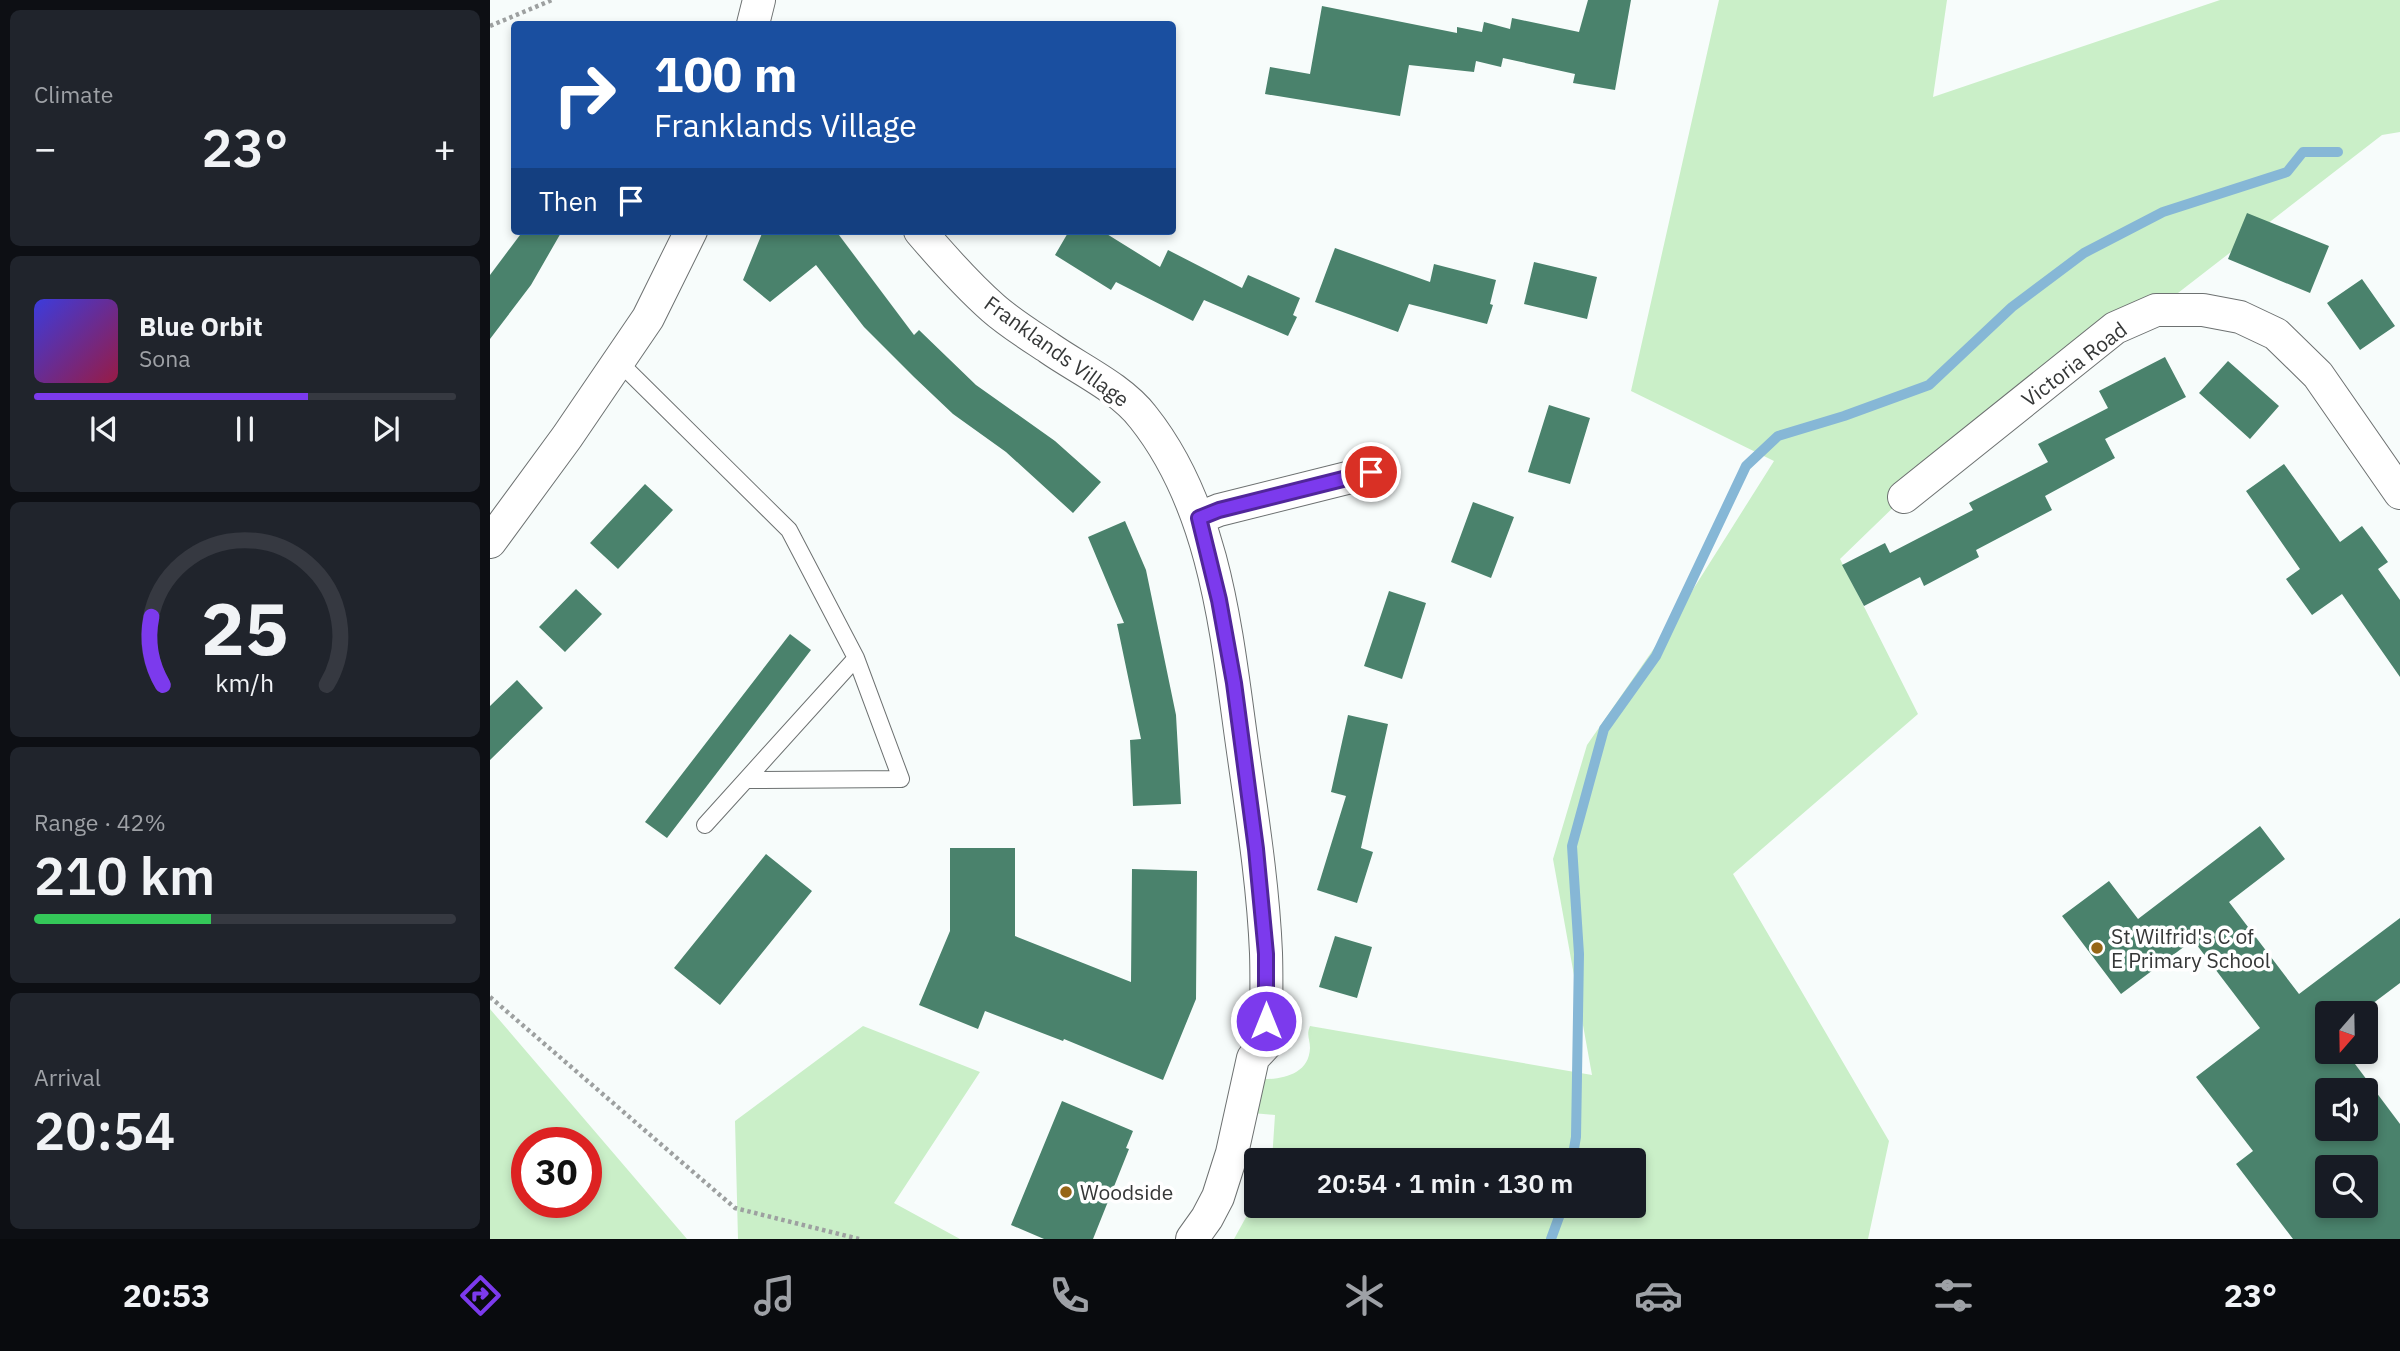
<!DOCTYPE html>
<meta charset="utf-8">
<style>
:root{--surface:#171b24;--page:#20242c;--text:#f1f3f6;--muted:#9ea1a6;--line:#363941;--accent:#7c3aed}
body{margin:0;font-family:"IBM Plex Sans",sans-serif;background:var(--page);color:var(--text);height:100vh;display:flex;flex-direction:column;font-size:26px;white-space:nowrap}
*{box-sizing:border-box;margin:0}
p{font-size:23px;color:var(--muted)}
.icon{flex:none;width:38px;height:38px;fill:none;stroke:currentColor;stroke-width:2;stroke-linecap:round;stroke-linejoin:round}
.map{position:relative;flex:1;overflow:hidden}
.panel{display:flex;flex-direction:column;gap:10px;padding:10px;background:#0d0f14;width:490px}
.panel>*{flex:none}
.top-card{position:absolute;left:21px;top:21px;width:665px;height:214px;border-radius:7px;box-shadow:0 4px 10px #0003;background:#1a4fa0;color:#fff;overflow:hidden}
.needle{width:46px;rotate:200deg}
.tools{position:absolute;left:1825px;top:1001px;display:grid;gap:14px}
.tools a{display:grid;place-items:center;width:63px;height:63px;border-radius:7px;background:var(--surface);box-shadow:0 4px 10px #0003;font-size:35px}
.speed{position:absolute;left:21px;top:1127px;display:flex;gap:14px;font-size:35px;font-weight:700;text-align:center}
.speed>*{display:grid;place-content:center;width:91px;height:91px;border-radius:50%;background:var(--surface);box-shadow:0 4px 10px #0003;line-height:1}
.speed .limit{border:10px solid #d22;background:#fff;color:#111}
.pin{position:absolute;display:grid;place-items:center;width:60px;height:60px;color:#fff;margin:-30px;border:4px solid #fff;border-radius:50%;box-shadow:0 2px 7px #0007}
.me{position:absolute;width:77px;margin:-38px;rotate:0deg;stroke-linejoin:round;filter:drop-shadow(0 0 5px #0008)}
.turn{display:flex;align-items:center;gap:24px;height:147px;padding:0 28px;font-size:32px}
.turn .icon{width:91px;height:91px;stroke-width:2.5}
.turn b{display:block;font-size:49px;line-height:60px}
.then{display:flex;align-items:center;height:66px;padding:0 28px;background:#0003;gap:14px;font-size:26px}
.big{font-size:52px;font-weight:600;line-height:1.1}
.panel .card{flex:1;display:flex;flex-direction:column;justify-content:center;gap:10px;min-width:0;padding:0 24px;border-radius:10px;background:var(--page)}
.panel .dial{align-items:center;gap:0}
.dial svg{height:182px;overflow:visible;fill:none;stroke:var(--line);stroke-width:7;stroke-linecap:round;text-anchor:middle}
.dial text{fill:var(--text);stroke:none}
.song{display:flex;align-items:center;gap:21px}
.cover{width:84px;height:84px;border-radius:10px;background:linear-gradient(135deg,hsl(240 70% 55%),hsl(340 70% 35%))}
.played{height:7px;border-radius:4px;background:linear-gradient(90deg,var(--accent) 65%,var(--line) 65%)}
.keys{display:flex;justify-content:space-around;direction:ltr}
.heat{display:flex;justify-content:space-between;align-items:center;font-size:38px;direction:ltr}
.charge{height:10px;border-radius:5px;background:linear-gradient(90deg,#34c759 42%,var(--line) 0)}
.trip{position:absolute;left:754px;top:1148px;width:402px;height:70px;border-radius:7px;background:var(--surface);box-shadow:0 4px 10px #0003;font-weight:600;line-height:70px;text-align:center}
.tab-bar{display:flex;height:112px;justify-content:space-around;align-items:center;background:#090b0e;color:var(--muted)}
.tab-bar .icon{width:49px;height:49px}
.tab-bar .current{color:var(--accent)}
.tab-bar b{font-size:32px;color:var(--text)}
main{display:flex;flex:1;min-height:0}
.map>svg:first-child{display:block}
.green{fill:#caefc8;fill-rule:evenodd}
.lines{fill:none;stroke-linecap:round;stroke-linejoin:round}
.stream{stroke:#86b7d6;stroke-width:10}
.building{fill:#4a826c;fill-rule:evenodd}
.service-casing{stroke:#6d7171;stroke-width:18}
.minor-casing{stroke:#6d7171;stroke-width:34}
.path{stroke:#9da0a0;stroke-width:4.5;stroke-dasharray:3.5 3.5;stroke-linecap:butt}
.service{stroke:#fff;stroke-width:16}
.minor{stroke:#fff;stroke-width:32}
.route-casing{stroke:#51269a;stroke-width:18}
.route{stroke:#7c3aed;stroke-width:12}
.poi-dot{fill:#966617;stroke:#fff;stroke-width:2.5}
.labels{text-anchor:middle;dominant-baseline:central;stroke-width:7;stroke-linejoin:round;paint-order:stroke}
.street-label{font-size:21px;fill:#353737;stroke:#fff}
.poi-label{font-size:21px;fill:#353737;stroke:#fff;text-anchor:start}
</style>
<main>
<section class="panel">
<div class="card"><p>Climate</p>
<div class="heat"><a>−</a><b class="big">23°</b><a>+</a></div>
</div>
<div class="card">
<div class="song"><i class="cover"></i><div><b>Blue Orbit</b><p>Sona</p></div></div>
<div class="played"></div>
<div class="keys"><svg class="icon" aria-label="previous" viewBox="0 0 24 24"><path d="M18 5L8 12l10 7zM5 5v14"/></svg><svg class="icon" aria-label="pause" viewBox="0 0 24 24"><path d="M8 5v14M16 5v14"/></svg><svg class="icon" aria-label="next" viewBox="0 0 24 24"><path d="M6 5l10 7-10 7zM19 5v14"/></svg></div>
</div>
<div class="card dial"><svg viewBox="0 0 100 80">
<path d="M14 69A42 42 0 1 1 86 69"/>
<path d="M14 69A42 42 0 0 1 9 39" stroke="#7c3aed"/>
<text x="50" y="56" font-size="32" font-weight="700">25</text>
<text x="50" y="72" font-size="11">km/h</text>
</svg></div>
<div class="card"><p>Range · 42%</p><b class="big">210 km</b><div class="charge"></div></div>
<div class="card"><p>Arrival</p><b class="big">20:54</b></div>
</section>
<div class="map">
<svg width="1910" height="1239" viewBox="0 0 1910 1239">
<rect width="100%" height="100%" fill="#f7fcfb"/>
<path class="green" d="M 1229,0 L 1457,0 L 1443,97 L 1730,0 L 1910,0 L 1910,132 L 1892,135 L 1666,310 L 1414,497 L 1350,559 L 1428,714 L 1243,874 L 1399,1141 L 1378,1239 L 744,1239 L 766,1199 L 766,1206 L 1144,1206 L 1144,1160 L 782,1160 L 785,1115 L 762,1113 L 769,1079 C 791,1080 819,1075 820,1048 C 820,1039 816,1035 820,1026 L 1102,1075 L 1063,859 L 1097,745 L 1185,618 L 1284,461 L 1141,391 Z
M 0,1009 L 197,1239 L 0,1239 ZM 37,1143 L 96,1143 L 96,1202 L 37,1202 Z
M 373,1026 L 490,1072 L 404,1203 L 470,1239 L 248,1239 L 245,1121 Z"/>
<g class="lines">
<path class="stream" d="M 1082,1160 L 1086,1137 L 1089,954 L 1082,846 L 1114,729 L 1166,656 L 1256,466 L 1288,436 L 1354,416 L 1439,385 L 1522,307 L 1594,253 L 1673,212 L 1797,172 L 1813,152 L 1848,152
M 1061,1239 L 1073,1206"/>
</g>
<path class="building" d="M 1098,0 L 1141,0 L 1125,90 L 1083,83 L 1085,74 L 1013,58 L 1011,67 L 986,61 L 984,72 L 919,65 L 910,116 L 775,94 L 780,67 L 820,74 L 832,6 L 967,33 L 967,27 L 992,32 L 994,22 L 1020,29 L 1022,18 L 1089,32 Z
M 1757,213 L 1839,246 L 1820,293 L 1738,259 Z
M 33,231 L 72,231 L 41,285 L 0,339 L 0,275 Z
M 273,231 L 346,231 L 424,335 L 429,330 L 486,385 L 565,441 L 611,482 L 583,513 L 516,452 L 463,414 L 424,377 L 374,327 L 326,265 L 280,302 L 253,280 Z
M 579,231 L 612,231 L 670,267 L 678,250 L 752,288 L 758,275 L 810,298 L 803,315 L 807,317 L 798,336 L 714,300 L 703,321 L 626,282 L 621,290 L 565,255 Z
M 845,248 L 940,282 L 944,264 L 1006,280 L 1000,304 L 1003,305 L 997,324 L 919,304 L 908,332 L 825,302 Z
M 1044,262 L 1107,277 L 1097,319 L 1034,304 Z
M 1872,279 L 1905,326 L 1870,350 L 1837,303 Z
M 1675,357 L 1696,397 L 1615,439 L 1625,458 L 1555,496 L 1562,510 L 1486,550 L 1489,557 L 1434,586 L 1430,577 L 1374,606 L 1352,565 L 1395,543 L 1400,553 L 1483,510 L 1479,503 L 1558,462 L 1548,444 L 1618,408 L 1609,391 Z
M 1738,361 L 1789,406 L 1760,439 L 1709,393 Z
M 1059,405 L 1100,418 L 1080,484 L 1038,472 Z
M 1794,464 L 1850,542 L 1872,526 L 1898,562 L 1888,569 L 1910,600 L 1910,677 L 1852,594 L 1822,615 L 1796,579 L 1810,569 L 1756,491 Z
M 155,484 L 183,510 L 128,569 L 100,543 Z
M 983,502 L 1024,517 L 1001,578 L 961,562 Z
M 635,521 L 656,570 L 686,715 L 691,804 L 643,806 L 640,740 L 651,739 L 627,624 L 634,623 L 598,537 Z
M 86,589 L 112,614 L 75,652 L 49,627 Z
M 899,591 L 936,603 L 912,679 L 874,666 Z
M 300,634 L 321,650 L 177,838 L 155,822 Z
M 27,680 L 53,708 L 0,760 L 0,706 Z
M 858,715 L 898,724 L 871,848 L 883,852 L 867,903 L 827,890 L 856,796 L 841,792 Z
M 1770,826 L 1795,859 L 1739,902 L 1809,994 L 1910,918 L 1910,983 L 1870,1013 L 1838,1013 L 1838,1052 L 1856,1052 L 1910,1124 L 1910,1239 L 1803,1239 L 1746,1164 L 1763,1151 L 1706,1077 L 1770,1028 L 1703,940 L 1631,994 L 1572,916 L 1619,881 L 1648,919 ZM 1838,1090 L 1876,1090 L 1876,1129 L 1838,1129 ZM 1838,1167 L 1876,1167 L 1876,1206 L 1838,1206 Z
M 460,848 L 525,848 L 525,936 L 641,982 L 642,869 L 707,871 L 706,999 L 673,1080 L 574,1039 L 573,1041 L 495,1011 L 488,1029 L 429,1005 L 460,931 Z
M 276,854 L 322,891 L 230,1005 L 184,968 Z
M 845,936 L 882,947 L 867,998 L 829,987 Z
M 572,1101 L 643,1131 L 636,1148 L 639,1149 L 603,1239 L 554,1239 L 521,1225 Z"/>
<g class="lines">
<g class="service-casing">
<path id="service" d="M 129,362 L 299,530 L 366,658 L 411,779 L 256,780
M 215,825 L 366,658"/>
</g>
<g class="minor-casing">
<path id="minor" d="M 263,24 L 269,0
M 430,231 C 453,258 477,285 503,308 C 520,323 541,336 559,348 C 589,369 631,388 653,417 C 724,506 736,628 751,737 C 761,809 773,881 776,953 C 777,983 776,1014 776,1044 L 763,1058 L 742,1153 L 728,1197 L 717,1218 L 702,1239
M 1414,497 L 1625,328 L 1666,310 L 1713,310 L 1750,317 L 1786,334 L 1828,375 L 1910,493
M 709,518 L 729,510 L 881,472
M 0,542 L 77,437 L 158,318 L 201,231"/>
</g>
<path class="path" d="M 0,26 L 62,0
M 0,997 L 245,1208 L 369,1239"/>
<use href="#service" class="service"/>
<use href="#minor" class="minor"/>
</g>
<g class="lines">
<g class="route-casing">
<path id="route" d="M 776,1021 L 776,954 L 766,849 L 744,683 L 729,600 L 709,518 L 729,510 L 881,472"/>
</g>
<use href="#route" class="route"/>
</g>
<g class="poi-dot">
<circle cx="1607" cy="948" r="7"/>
<circle cx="576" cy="1192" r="7"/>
</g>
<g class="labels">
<g class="street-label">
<text transform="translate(567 351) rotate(36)">Franklands Village</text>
<text transform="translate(1584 364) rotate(-37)">Victoria Road</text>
</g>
<g class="poi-label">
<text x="1621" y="936">St Wilfrid's C of<tspan x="1621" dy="24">E Primary School</tspan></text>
<text x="590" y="1192">Woodside</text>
</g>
</g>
</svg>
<div class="tools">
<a><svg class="needle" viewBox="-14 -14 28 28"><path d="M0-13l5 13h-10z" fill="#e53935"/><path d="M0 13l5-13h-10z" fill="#9ea1a6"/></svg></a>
<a><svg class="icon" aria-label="sound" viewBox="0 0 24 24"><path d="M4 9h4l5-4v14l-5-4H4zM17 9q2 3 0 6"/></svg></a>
<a><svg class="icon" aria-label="search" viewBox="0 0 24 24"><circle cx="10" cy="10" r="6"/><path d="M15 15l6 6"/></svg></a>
</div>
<div class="speed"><div class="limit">30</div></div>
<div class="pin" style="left:881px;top:472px;background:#d93025"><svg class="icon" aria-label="arrive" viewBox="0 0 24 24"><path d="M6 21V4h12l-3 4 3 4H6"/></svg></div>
<svg class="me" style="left:776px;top:1021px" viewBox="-20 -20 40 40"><circle r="17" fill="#7c3aed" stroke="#fff" stroke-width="3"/><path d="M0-11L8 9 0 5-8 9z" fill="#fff"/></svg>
<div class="trip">20:54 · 1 min · 130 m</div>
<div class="top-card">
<div class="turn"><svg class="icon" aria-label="right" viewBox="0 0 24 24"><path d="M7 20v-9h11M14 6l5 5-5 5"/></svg><div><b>100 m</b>Franklands Village</div></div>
<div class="then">Then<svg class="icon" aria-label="arrive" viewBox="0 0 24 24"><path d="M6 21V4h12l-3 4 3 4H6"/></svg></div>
</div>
</div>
</main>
<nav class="tab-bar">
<b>20:53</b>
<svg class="icon current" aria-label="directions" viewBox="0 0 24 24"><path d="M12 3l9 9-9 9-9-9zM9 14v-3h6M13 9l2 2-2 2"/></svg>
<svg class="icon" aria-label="music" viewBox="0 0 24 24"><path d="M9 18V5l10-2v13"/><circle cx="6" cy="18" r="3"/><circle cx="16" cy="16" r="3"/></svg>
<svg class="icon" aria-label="phone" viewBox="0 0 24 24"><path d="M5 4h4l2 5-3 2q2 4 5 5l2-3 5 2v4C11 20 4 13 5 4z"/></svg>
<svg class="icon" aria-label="climate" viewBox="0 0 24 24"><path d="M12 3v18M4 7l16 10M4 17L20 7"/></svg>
<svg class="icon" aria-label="car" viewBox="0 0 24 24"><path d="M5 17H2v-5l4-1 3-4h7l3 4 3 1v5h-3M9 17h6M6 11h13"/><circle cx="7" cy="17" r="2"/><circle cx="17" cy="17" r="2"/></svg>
<svg class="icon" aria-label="filters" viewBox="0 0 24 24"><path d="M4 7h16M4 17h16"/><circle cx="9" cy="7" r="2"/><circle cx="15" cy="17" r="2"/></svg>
<b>23°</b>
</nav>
